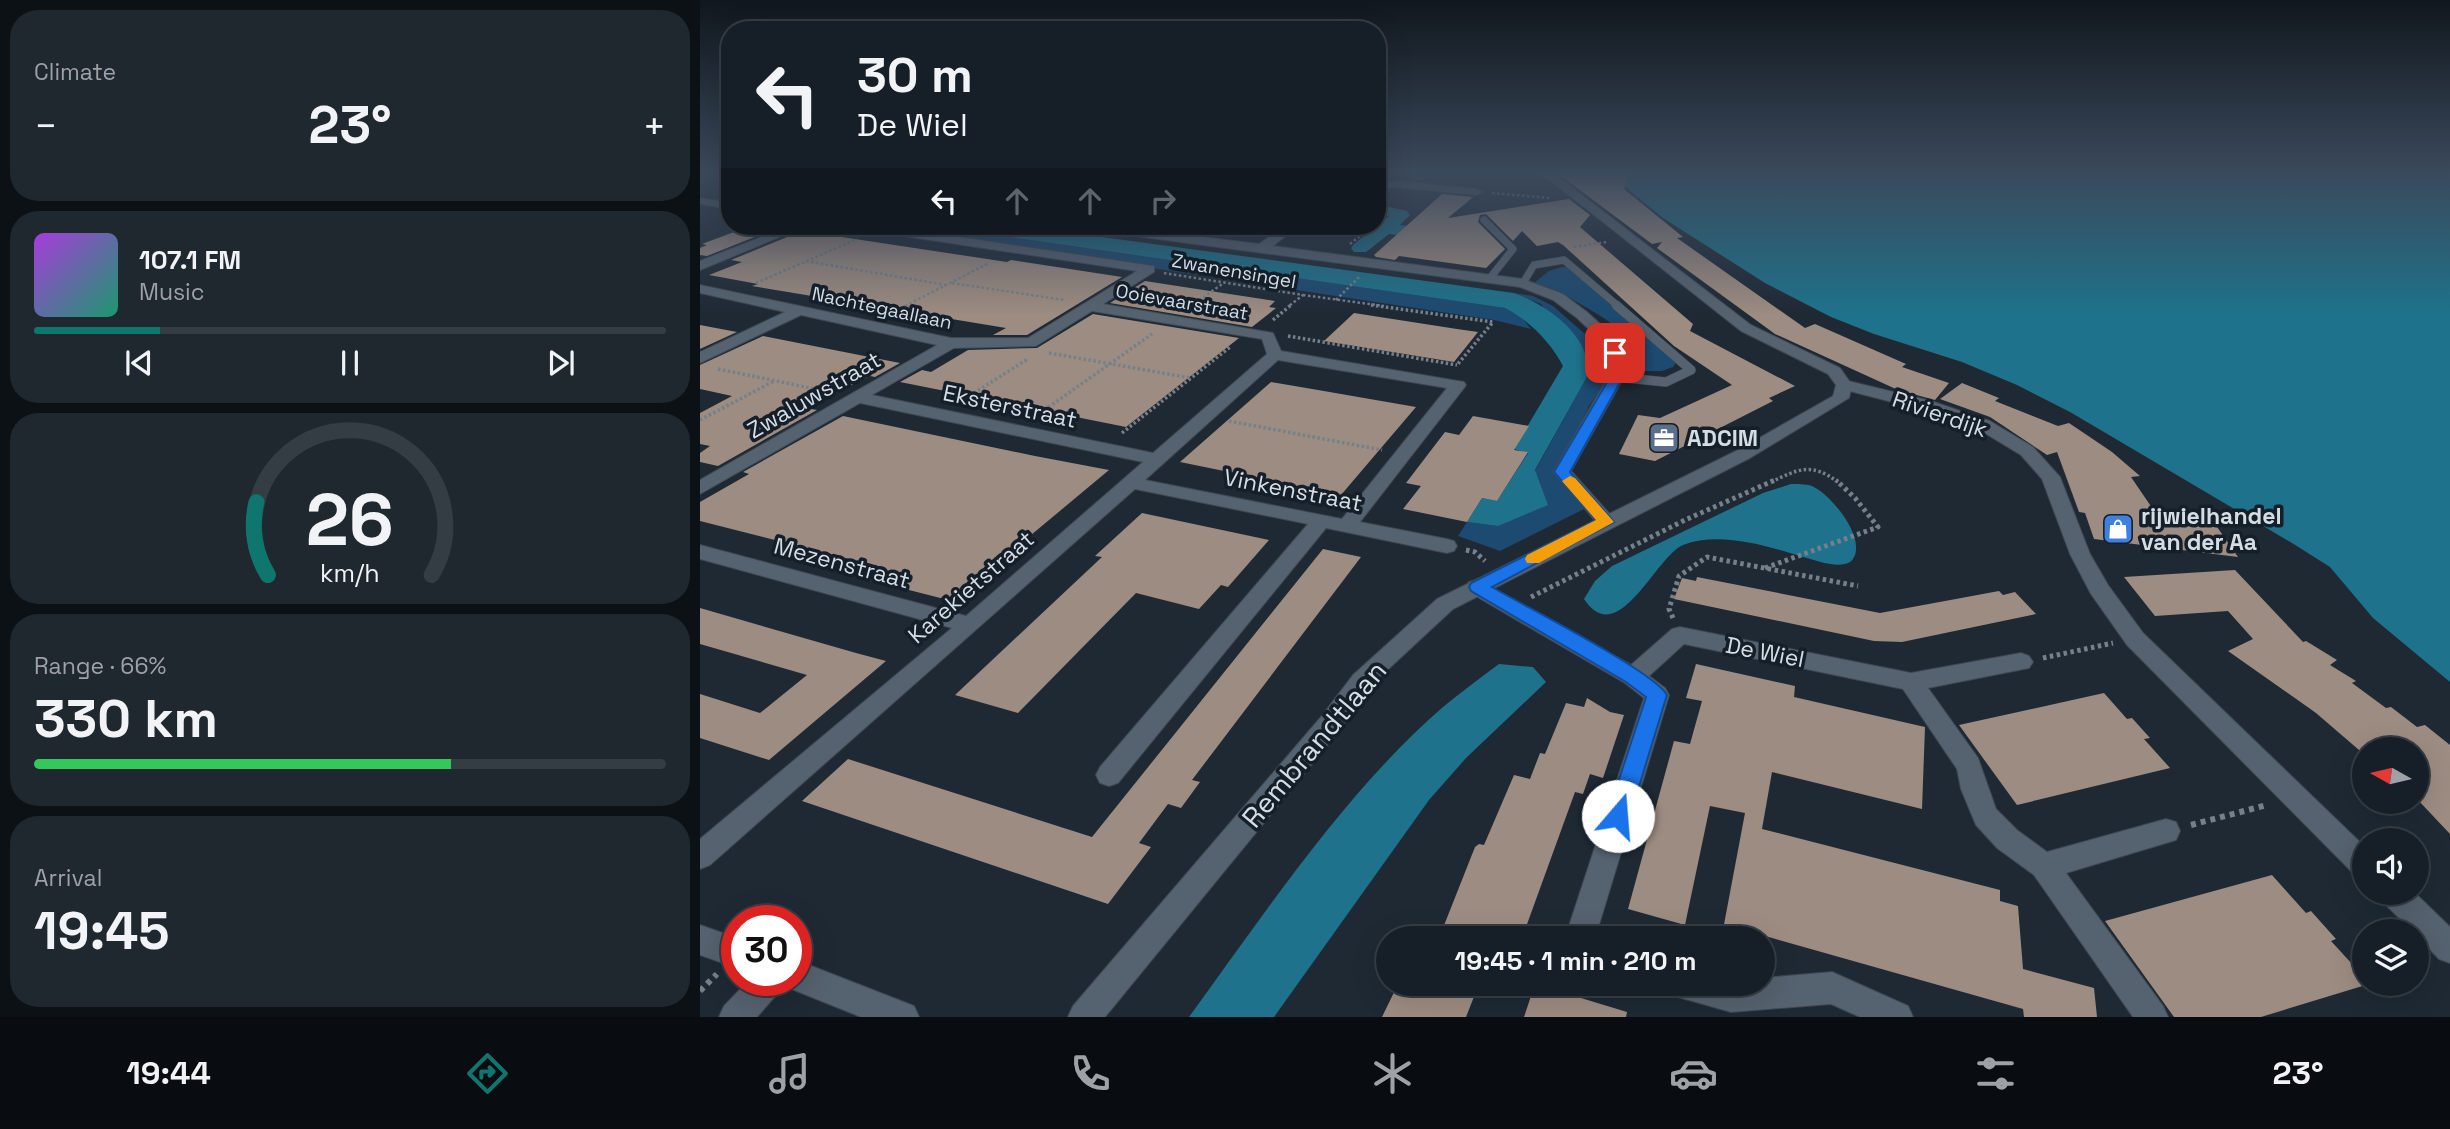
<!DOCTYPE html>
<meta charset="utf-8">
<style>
:root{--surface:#161f27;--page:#1f272f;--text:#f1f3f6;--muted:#9ea2a7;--line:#353d44;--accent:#0f766e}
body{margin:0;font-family:"Space Grotesk",sans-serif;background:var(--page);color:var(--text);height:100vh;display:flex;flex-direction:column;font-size:26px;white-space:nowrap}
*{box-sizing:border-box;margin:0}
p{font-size:23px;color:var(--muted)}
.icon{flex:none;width:38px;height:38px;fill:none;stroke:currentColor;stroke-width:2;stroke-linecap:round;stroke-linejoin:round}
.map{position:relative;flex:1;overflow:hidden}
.panel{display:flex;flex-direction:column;gap:10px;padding:10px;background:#0c1115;width:700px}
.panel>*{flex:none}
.banner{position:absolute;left:21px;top:21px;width:665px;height:214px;border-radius:28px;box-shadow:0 7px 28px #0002,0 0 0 2px var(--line);background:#161f27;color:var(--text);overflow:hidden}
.needle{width:46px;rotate:278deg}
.tools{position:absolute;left:1652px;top:737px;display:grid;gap:14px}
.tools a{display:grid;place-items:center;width:77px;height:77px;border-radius:50%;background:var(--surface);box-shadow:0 7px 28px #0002,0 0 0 2px var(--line);font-size:35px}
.speed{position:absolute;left:21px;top:905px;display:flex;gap:14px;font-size:35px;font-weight:700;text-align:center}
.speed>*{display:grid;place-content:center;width:91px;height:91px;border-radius:50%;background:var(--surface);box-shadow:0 7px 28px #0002,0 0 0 2px var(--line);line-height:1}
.speed .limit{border:10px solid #d22;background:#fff;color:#111}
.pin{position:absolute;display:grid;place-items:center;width:60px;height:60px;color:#fff;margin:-30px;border-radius:14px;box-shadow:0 4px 10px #0006}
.me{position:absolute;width:77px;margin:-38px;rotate:18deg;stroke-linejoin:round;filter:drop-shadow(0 0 5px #0008)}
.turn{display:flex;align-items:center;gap:24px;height:147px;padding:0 21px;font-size:32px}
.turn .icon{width:91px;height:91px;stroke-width:2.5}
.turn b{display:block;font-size:49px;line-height:60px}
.lanes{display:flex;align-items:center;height:66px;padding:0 21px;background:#0003;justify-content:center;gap:35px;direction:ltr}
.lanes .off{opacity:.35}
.big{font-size:52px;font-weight:800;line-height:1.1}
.panel .card{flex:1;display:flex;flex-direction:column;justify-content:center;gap:10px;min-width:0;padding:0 24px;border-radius:28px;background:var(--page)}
.panel .dial{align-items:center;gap:0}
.dial svg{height:182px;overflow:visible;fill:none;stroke:var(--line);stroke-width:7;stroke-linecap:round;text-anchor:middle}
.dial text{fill:var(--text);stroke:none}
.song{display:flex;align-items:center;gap:21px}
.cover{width:84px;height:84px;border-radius:10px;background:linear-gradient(135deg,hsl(280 70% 55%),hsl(160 70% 35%))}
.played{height:7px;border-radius:4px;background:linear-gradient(90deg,var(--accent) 20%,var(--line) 20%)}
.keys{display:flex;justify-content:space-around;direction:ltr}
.heat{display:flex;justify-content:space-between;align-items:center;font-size:38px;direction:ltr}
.charge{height:10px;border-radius:5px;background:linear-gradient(90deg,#34c759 66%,var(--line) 0)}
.trip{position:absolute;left:676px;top:926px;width:399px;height:70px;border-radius:35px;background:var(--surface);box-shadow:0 7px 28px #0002,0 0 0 2px var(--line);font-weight:800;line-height:70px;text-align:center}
.dock{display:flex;height:112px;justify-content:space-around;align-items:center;background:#090c10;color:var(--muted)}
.dock .icon{width:49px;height:49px}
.dock .current{color:var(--accent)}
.dock b{font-size:32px;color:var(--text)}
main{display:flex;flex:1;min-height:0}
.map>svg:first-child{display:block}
.green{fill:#1d4a70}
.water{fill:#1e728b}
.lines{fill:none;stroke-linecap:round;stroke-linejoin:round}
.canal{fill:#1e728b;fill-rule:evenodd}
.building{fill:#9d8c81}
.service-far1-casing{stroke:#3d4750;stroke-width:8}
.service-casing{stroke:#3d4750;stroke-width:10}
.minor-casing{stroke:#3d4750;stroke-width:2}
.tertiary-casing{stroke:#3d4750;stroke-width:2}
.path-far3{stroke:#768089;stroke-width:2.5;stroke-dasharray:2.5 2.5;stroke-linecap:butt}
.path-far2{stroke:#768089;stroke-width:3.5;stroke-dasharray:2.5 2.5;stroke-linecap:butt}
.path-far1{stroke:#768089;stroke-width:5;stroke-dasharray:3.5 3.5;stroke-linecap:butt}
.path{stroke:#768089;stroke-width:6;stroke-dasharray:5 5;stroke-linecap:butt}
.service-far1{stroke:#55626f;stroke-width:7}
.service{stroke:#55626f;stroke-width:9}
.minor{fill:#55626f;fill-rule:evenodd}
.tertiary{fill:#55626f;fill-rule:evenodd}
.route{fill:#1a73e8;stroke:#114b97;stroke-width:2}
.slow{fill:#f59e0b}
.labels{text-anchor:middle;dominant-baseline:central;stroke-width:7;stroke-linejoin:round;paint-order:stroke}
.far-street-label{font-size:19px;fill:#d5dde4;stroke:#141f2a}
.street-label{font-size:23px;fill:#d5dde4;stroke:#141f2a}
.poi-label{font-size:23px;font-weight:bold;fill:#d5dde4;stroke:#141f2a;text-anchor:start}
.near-street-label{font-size:28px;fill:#d5dde4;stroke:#141f2a}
</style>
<main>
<section class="panel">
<div class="card"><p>Climate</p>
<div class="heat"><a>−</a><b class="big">23°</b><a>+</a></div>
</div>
<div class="card">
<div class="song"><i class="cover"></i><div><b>107.1 FM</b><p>Music</p></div></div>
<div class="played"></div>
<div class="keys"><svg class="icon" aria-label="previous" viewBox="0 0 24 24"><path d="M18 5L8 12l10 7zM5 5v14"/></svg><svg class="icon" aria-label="pause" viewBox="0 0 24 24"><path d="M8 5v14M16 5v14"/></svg><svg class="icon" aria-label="next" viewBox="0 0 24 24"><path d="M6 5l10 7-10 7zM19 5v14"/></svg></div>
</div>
<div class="card dial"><svg viewBox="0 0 100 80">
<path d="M14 69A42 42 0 1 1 86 69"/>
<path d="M14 69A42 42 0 0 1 9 37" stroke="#0f766e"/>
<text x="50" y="56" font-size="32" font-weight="700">26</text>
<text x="50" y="72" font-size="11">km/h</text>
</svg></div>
<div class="card"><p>Range · 66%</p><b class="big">330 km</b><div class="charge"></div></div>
<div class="card"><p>Arrival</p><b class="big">19:45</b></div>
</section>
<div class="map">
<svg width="1750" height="1017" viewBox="0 0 1750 1017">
<rect width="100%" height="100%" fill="#1e2934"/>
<path class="green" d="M 176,226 L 232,226 L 805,308 L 821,316 L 831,329 L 794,320 Z
M 861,267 L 867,267 L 977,361 L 973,367 L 962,371 L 942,371 C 939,363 938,351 934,344 C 919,323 859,290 834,283 L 849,271 Z
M 814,293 L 833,296 L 853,306 L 902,349 L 911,364 L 909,377 L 889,406 L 859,471 L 865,485 L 884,509 L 800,551 L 758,536 L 767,522 L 798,526 L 835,471 L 887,377 L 841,304 Z"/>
<path class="water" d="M 917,173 L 1750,173 L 1750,682 L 1673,618 L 1630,567 L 1592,543 L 1370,412 L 1317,385 L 1262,362 L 1174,334 L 1131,317 L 1065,283 L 963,218 L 924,186 Z
M 232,226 L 321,226 L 814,293 C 847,305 894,337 887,377 L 835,470 L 848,505 L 798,526 L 767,522 L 782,498 L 797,501 L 828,453 L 814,449 L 863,366 C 851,343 829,320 805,308 Z
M 1091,484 C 1097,484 1106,484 1112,486 C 1130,494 1158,529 1156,549 C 1156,556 1152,563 1145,564 C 1132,567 1115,560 1103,557 C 1067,546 1020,531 983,545 C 956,556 918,651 884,599 L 895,581 L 912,566 L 1063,493 Z
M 799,664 L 833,667 L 846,682 L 766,758 L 729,800 L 574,1017 L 489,1017 C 566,912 644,793 743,707 C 761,692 780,678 799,664 Z"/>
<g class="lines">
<path class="canal" d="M 677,204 L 707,211 L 710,215 L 700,225 L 740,230 L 749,235 L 740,240 L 689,234 L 666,252 L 654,252 L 651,248 L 654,244 L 689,216 L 677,214 Z"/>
</g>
<path class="building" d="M 857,173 L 929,173 L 924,189 L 983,237 L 977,238 L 1105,328 L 1115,324 L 1206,364 L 1202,367 L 1249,383 L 1235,400 L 1198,390 L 1075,334 L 957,248 L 962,242 L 952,244 Z
M 742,194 L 773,197 L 748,218 L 869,199 L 890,215 L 880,227 L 993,324 L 990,331 L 1095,386 L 1069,398 L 1073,401 L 955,461 L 919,454 L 938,415 L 960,418 L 1032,385 L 974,346 L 863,245 L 858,242 L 837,246 L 822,231 L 813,241 L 786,214 L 780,215 L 778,222 L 805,249 L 786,268 L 699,256 L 695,260 L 676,257 L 674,255 Z
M 50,226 L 80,227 L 7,256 L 0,255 L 0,248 L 7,245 L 2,244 Z
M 102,231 L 307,262 L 311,260 L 422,277 L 327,335 L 293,335 L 306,328 L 52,286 L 58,284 L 9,275 L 42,262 L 31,260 Z
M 445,281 L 575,301 L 569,307 L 576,308 L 552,327 L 410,303 Z
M 654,313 L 757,329 L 778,332 L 754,362 L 624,341 Z
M 393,314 L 539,338 L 426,427 L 200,382 L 222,370 L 231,372 L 268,350 L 337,348 Z
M 0,325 L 37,332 L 0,349 Z
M 63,336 L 200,363 L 175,377 L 170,376 L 104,408 L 117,410 L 18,466 L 0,462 L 0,453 L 10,446 L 0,444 L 0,413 L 32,396 L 0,389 L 0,365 Z
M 571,382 L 618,390 L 716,407 L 641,495 L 480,462 Z
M 1262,383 L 1299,398 L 1295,401 L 1358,426 L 1369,423 L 1412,452 L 1440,476 L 1431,477 L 1461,521 L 1515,524 L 1538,557 L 1394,539 L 1385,513 L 1379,512 L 1357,452 L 1347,455 L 1290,417 L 1240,399 Z
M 143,416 L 335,456 L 409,470 L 252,601 L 170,580 L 185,568 L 0,521 L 0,502 L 49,474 L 43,472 Z
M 773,416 L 829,426 L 814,450 L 828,452 L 797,501 L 782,498 L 767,522 L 703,509 L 721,486 L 706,483 L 745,432 L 759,435 Z
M 442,513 L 569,540 L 528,587 L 521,585 L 499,609 L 436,593 L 318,713 L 255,695 L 402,557 L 395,556 Z
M 623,549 L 661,557 L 492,780 L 500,782 L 481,808 L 468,804 L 439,843 L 451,847 L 408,904 L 102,801 L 148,759 L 392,837 Z
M 1535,570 L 1603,642 L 1606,641 L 1637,660 L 1630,665 L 1656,681 L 1652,683 L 1686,708 L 1691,707 L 1717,727 L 1725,725 L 1750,745 L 1750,834 L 1717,799 L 1717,749 L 1659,750 L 1616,713 L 1528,651 L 1553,639 L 1528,611 L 1455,616 L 1424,577 Z
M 997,577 L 1180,613 L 1299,591 L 1303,595 L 1315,592 L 1336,614 L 1202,642 L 1174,641 L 974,599 L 982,578 L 996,581 Z
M 0,608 L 156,653 L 186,661 L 69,760 L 0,738 L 0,694 L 60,713 L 107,675 L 0,644 Z
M 996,664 L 1095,686 L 1094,697 L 1225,727 L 1222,809 L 1072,772 L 1062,829 L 1300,890 L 1300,901 L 1318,906 L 1323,969 L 1394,988 L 1397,1017 L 1324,1017 L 1323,1009 L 1044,930 L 1043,938 L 1022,935 L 1045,813 L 1010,806 L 985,925 L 928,909 L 974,741 L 990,744 L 1002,701 L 986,698 Z
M 1404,693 L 1427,719 L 1432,718 L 1450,738 L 1444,739 L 1470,768 L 1317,805 L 1259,725 Z
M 887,698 L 910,712 L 924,715 L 903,778 L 890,774 L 883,794 L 875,792 L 822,938 L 739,938 L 775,847 L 779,844 L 784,845 L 814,775 L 830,779 L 840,753 L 845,754 L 866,703 L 884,707 Z
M 1572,875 L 1606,913 L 1611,911 L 1636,939 L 1631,941 L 1664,977 L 1664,984 L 1669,984 L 1561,1017 L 1474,1017 L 1405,921 Z
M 698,984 L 779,984 L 766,1017 L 682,1017 Z
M 835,984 L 927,1012 L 926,1017 L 824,1017 Z"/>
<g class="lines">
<g class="service-far1-casing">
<path id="service-far1" d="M 784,220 L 813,249 L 790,278
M 823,283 L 834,265 L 864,260 L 918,306"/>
</g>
<g class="service-casing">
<path id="service" d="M 916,305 L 991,370 L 966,382 L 916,377"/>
</g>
<g class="minor-casing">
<path id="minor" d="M 697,181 L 776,189 L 782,192 L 776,195 L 697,187 L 677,189 L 677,183 Z
M 0,198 L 30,203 L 30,209 L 0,204 Z
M 90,226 L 106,226 L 0,270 L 0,261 Z
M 158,226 L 186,226 L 454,266 L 454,272 L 403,304 L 573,333 L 581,351 L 764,382 L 766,385 L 764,388 L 660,522 L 747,539 L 754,541 L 757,546 L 754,551 L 747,553 L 626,528 L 418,783 L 409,786 L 400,783 L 396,775 L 400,767 L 608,524 L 435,489 L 10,865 L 0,869 L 0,839 L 252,628 L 0,559 L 0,545 L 266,616 L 443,462 L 160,403 L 0,494 L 0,480 L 237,345 L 101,315 L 0,363 L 0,352 L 85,312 L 0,293 L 0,285 L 251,338 L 328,338 L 437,271 L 164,230 ZM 392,311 L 562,339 L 567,354 L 453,453 L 172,395 L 254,348 L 336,346 ZM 578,360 L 747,388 L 642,519 L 445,480 Z
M 384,226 L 416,226 L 559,244 L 585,226 L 598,226 L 573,246 L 823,279 L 863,294 L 887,312 L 908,331 L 923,353 L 924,377 L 871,471 L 916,521 L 913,525 L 899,525 L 853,472 L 908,377 L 907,353 L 897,337 L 877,318 L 853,300 L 820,287 L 390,230 Z
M 1144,380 L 1231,401 L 1290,421 L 1333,447 L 1360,477 L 1390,554 L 1408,585 L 1443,633 L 1664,846 L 1664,878 L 1654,874 L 1427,645 L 1391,594 L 1370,554 L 1342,479 L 1321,455 L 1278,429 L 1219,409 L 1138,388 L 1136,385 Z
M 777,580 L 931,665 L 972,629 L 980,627 L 1211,673 L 1321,653 L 1329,656 L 1333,662 L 1329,668 L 1228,688 L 1278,758 L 1296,809 L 1317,830 L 1347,852 L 1466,819 L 1476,822 L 1480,831 L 1476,840 L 1366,873 L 1463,1006 L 1468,1017 L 1433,1017 L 1334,875 L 1297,848 L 1276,825 L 1261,789 L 1257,769 L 1203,689 L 984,644 L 949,676 L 965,688 L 969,695 L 895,938 L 865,938 L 944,698 L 925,683 L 769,592 L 766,587 L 769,582 Z
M 1679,892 L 1714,892 L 1750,927 L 1750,963 L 1739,959 L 1717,936 L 1717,931 L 1712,931 L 1683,902 Z
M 0,925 L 37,938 L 37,968 L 0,955 Z
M 96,960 L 214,1006 L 219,1017 L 161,1017 L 84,986 L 57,1017 L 19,1017 L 24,1006 L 49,980 L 96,980 Z
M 1132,972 L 1208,1006 L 1213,1017 L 1160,1017 L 1131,1004 L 1031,1012 L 971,995 L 966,984 L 1062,984 L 1062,978 Z"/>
</g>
<g class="tertiary-casing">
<path id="tertiary" d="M 841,173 L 853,173 L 1051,325 L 1140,368 L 1152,385 L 1149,398 L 1050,458 L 753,609 L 669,687 L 639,731 L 405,1017 L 368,1017 L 373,1006 L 621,717 L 653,675 L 737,599 L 1038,450 L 1133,396 L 1136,385 L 1128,374 L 1041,331 Z"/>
</g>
<path class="path-far3" d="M 792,193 L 850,198
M 650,244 L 671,227
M 874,247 L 907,242
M 106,261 L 246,285
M 464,273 L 603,295 L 589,306
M 56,283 L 157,239
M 252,283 L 364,300
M 603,295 L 684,306
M 636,300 L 659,277
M 205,306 L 289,263
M 491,306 L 525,282"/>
<path class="path-far2" d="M 671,305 L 793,322 L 757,365
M 490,307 L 493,305
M 194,312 L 208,305
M 573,320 L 591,305
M 588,336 L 757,365
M 349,353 L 491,378
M 18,369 L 130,392
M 261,401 L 328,359
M 336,416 L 452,334
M 0,420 L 74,381
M 529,421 L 682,450
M 422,433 L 530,347
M 1071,482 C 1099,469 1111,462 1138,482"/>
<path class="path-far1" d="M 766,550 L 775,552 L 785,561
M 1065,568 L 1178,527 L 1155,498 L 1136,480
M 831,597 L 985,520 L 1075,480
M 973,618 L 969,609 L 979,576 L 1007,557 L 1158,586
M 1343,658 L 1413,643"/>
<path class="path" d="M 1491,825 L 1567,805
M 0,991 L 17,974"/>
<use href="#service-far1" class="service-far1"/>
<use href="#service" class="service"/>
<use href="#minor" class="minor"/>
<use href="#tertiary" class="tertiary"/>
</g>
<linearGradient id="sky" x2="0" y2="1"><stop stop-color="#10171d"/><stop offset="0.55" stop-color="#3b495c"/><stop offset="1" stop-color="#3b495c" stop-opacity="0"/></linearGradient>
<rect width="1750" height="315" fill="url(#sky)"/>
<path class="route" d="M 915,349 L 922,353 L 923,377 L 870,472 L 914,522 L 792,587 C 822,605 955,672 967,695 L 930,816 L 926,823 L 918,826 L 910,823 L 907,816 L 946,697 L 926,682 L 771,591 L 769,587 L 771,583 L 896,520 L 854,472 L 910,377 L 909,353 Z"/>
<path class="slow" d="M 870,476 L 875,478 L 914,522 L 839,563 L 827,563 L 825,559 L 827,555 L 896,520 L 862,481 Z"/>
<defs>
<g id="office-square" transform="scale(1.575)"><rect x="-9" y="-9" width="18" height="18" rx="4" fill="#5c6f8a" stroke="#141f2a"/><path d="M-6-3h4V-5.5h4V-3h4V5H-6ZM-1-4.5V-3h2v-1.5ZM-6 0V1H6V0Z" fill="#fff"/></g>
<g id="shop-square" transform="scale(1.575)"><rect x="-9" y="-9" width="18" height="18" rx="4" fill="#3f7fe0" stroke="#141f2a"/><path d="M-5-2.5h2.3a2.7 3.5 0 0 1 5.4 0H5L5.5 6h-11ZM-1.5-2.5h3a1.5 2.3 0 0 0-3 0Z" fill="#fff"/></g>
</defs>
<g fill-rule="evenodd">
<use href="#office-square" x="964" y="438"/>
<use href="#shop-square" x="1418" y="529"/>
</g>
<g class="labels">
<g class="far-street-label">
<text transform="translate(534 271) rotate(10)">Zwanensingel</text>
<text transform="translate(482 302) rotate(10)">Ooievaarstraat</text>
<text transform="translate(182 308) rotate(12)">Nachtegaallaan</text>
</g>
<g class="street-label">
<text transform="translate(114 395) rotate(-30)">Zwaluwstraat</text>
<text transform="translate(310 406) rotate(12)">Eksterstraat</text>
<text transform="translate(1240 414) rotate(19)">Rivierdijk</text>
<text transform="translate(593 490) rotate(11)">Vinkenstraat</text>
<text transform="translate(142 563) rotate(15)">Mezenstraat</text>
<text transform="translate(271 587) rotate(-41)">Karekietstraat</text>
<text transform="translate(1065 652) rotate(11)">De Wiel</text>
</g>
<g class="poi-label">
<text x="987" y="438">ADCIM</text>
<text x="1441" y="516">rijwielhandel<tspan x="1441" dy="26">van der Aa</tspan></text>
</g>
<g class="near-street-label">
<text transform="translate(614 744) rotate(-50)">Rembrandtlaan</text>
</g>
</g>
</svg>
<div class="tools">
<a><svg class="needle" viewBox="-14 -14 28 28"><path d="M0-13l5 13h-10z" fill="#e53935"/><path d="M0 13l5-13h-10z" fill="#9ea2a7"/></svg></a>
<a><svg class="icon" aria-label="sound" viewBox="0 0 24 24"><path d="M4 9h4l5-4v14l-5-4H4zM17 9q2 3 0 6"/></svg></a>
<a><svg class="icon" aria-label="layers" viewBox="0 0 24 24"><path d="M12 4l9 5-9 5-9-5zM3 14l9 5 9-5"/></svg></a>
</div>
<div class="speed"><div class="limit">30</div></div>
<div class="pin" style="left:915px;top:353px;background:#d93025"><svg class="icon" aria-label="arrive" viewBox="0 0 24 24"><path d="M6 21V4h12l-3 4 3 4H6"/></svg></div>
<svg class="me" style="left:918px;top:816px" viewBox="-20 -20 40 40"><circle r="19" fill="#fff"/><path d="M0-13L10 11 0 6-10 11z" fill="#1a73e8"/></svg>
<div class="trip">19:45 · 1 min · 210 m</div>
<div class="banner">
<div class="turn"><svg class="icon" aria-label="left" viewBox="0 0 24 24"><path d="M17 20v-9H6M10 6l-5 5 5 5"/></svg><div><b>30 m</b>De Wiel</div></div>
<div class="lanes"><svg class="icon" aria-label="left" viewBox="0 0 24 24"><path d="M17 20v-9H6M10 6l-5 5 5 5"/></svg><svg class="icon off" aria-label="ahead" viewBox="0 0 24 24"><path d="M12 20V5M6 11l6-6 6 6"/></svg><svg class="icon off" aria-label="ahead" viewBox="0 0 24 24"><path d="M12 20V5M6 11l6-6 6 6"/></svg><svg class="icon off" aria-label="right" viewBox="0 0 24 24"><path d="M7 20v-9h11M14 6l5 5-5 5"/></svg></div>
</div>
</div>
</main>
<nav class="dock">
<b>19:44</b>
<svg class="icon current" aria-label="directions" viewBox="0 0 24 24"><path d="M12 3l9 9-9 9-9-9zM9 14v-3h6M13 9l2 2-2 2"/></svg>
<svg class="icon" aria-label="music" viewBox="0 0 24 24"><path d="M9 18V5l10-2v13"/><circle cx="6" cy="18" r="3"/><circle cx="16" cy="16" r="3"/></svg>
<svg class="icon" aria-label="phone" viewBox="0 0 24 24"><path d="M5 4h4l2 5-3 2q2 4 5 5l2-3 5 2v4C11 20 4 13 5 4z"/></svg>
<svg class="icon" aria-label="climate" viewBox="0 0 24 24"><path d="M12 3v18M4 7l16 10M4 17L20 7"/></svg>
<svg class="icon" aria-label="car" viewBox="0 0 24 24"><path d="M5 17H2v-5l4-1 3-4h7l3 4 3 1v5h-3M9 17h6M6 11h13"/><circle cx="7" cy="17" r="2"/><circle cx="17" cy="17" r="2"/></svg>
<svg class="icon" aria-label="filters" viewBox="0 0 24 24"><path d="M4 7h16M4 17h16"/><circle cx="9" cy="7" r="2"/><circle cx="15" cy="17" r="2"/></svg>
<b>23°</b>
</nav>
